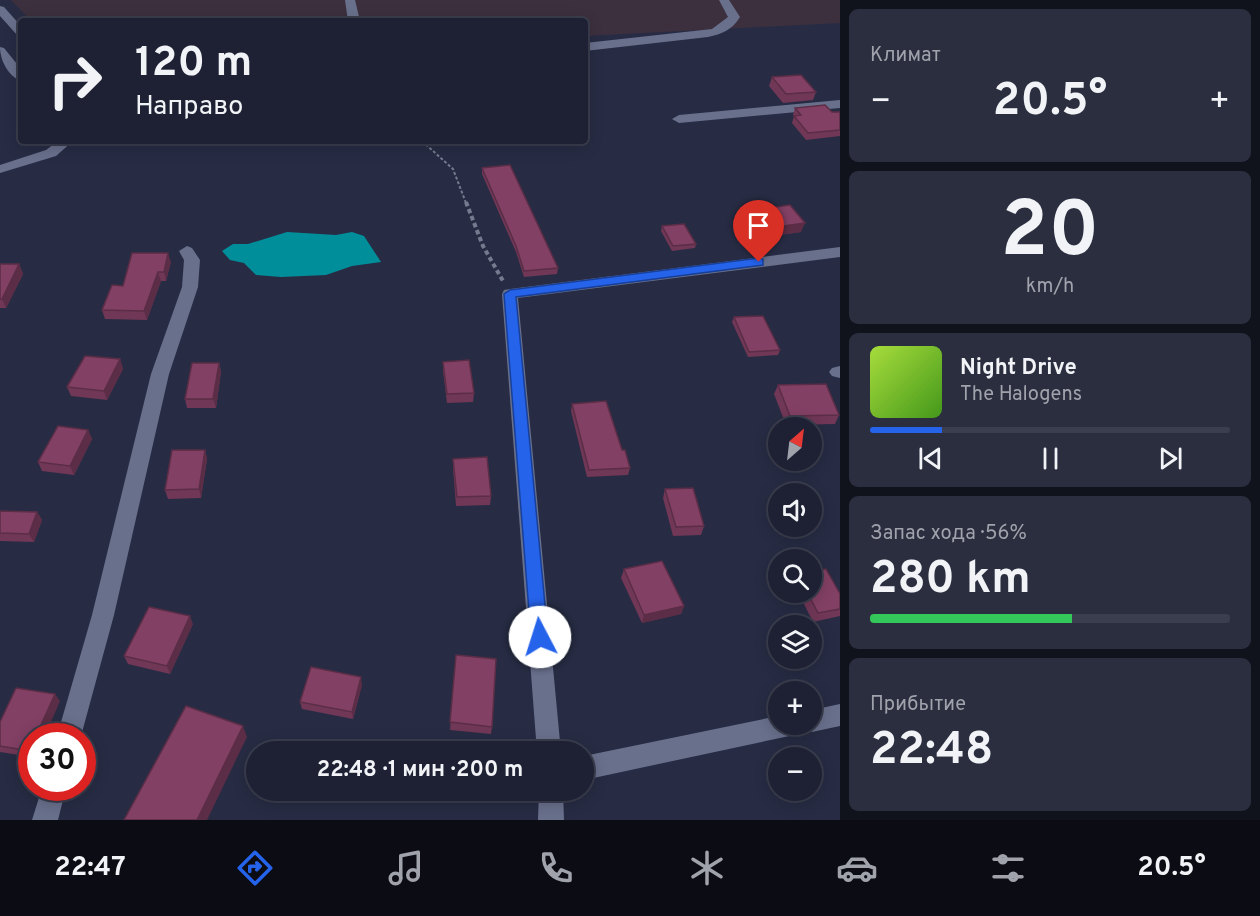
<!DOCTYPE html>
<html lang="ru">
<meta charset="utf-8">
<style>
:root{--surface:#1d2133;--page:#2a2e3f;--text:#f1f3f6;--muted:#a0a3ac;--line:#3b3e4e;--accent:#2563eb}
body{margin:0;font-family:Overpass,sans-serif;background:var(--page);color:var(--text);height:100vh;display:flex;flex-direction:column;font-size:22px;white-space:nowrap}
*{box-sizing:border-box;margin:0}
p{font-size:20px;color:var(--muted)}
.icon{flex:none;width:33px;height:33px;fill:none;stroke:currentColor;stroke-width:2;stroke-linecap:round;stroke-linejoin:round}
.map{position:relative;flex:1;overflow:hidden}
.panel{display:flex;flex-direction:column;gap:9px;padding:9px;background:#10121c;width:420px}
.panel>*{flex:none}
.hud{position:absolute;left:18px;top:18px;width:570px;height:126px;border-radius:6px;box-shadow:0 3px 15px #0003,0 0 0 2px var(--line);background:#1d2133;color:var(--text);overflow:hidden}
.needle{width:39px;rotate:28deg}
.tools{position:absolute;left:768px;top:417px;display:grid;gap:12px}
.tools a{display:grid;place-items:center;width:54px;height:54px;border-radius:50%;background:var(--surface);box-shadow:0 3px 15px #0003,0 0 0 2px var(--line);font-size:30px}
.speed{position:absolute;left:18px;top:723px;display:flex;gap:12px;font-size:30px;font-weight:700;text-align:center}
.speed>*{display:grid;place-content:center;width:78px;height:78px;border-radius:50%;background:var(--surface);box-shadow:0 3px 15px #0003,0 0 0 2px var(--line);line-height:1}
.speed .limit{border:9px solid #d22;background:#fff;color:#111}
.pin{position:absolute;display:grid;place-items:center;width:51px;height:51px;color:#fff;margin:-62px -26px;border-radius:50% 50% 50% 0;rotate:-45deg;box-shadow:0 0 6px #0007}
.pin .icon{rotate:45deg}
.me{position:absolute;width:66px;margin:-33px;rotate:355deg;stroke-linejoin:round;filter:drop-shadow(0 0 4px #0008)}
.turn{display:flex;align-items:center;gap:21px;height:126px;padding:0 18px;font-size:27px}
.turn .icon{width:78px;height:78px;stroke-width:2.5}
.turn b{display:block;font-size:42px;line-height:51px}
.big{font-size:45px;font-weight:700;line-height:1.1}
.panel .card{flex:1;display:flex;flex-direction:column;justify-content:center;gap:9px;min-width:0;padding:0 21px;border-radius:9px;background:var(--page)}
.panel .dial{align-items:center;gap:0}
.dial b{font-size:78px;line-height:1}
.song{display:flex;align-items:center;gap:18px}
.cover{width:72px;height:72px;border-radius:9px;background:linear-gradient(135deg,hsl(80 70% 55%),hsl(100 70% 35%))}
.played{height:6px;border-radius:3px;background:linear-gradient(90deg,var(--accent) 20%,var(--line) 20%)}
.keys{display:flex;justify-content:space-around;direction:ltr}
.heat{display:flex;justify-content:space-between;align-items:center;font-size:33px;direction:ltr}
.charge{height:9px;border-radius:4px;background:linear-gradient(90deg,#34c759 56%,var(--line) 0)}
.trip{position:absolute;left:246px;top:741px;width:348px;height:60px;border-radius:30px;background:var(--surface);box-shadow:0 3px 15px #0003,0 0 0 2px var(--line);font-weight:700;line-height:60px;text-align:center}
.tabs{display:flex;height:96px;justify-content:space-around;align-items:center;background:#0c0d14;color:var(--muted)}
.tabs .icon{width:42px;height:42px}
.tabs .selected{color:var(--accent)}
.tabs b{font-size:27px;color:var(--text)}
main{display:flex;flex:1;min-height:0}
.map>svg:first-child{display:block}
.industrial{fill:#3d303e}
.water{fill:#018e9b}
.lines{fill:none;stroke-linecap:round;stroke-linejoin:round}
.path-far1{stroke:#767a8e;stroke-width:2;stroke-dasharray:3 2;stroke-linecap:butt}
.path{stroke:#767a8e;stroke-width:4;stroke-dasharray:4.5 3;stroke-linecap:butt}
.minor{fill:#69708c;fill-rule:evenodd}
.wall{fill:#703756}
.shaded-wall{fill:#5b2d46}
.building{fill:#824064;stroke:#5b2d46;stroke-width:1.5}
.route{fill:#2563eb;stroke:#184099;stroke-width:1.5}
</style>
<main>
<div class="map">
<svg width="840" height="820" viewBox="0 0 840 820">
<rect width="100%" height="100%" fill="#272c44"/>
<path class="industrial" d="M 11,0 L 840,0 L 840,23 L 585,36 L 585,21 L 31,21 Z"/>
<path class="water" d="M 287,232 L 336,235 L 352,232 L 364,236 L 381,262 L 352,266 L 326,275 L 281,277 L 256,275 L 244,263 L 230,260 L 222,251 L 233,244 L 248,244 Z"/>
<g class="lines">
<path class="path-far1" d="M 422,141 L 453,169 L 466,203"/>
<path class="path" d="M 466,202 L 483,246 L 503,281"/>
<path class="minor" d="M 345,0 L 355,0 L 360,21 L 348,21 Z
M 719,0 L 729,0 L 740,17 C 732,30 722,34 708,37 L 585,51 L 585,43 L 712,29 L 728,17 Z
M 0,6 L 4,7 L 21,26 L 21,36 L 17,35 L 0,16 Z
M 0,47 L 4,48 L 21,69 L 21,81 C 8,76 0,60 0,47 Z
M 840,100 L 840,108 L 679,123 L 672,119 L 679,115 Z
M 58,141 L 73,141 L 56,156 L 0,173 L 0,165 L 46,150 Z
M 187,246 L 192,248 L 200,260 L 198,287 L 169,374 L 114,615 L 81,736 L 57,736 L 92,615 L 151,374 L 182,287 L 184,260 L 179,251 Z
M 840,247 L 840,257 L 518,298 L 561,752 L 537,752 L 502,294 L 504,290 L 510,289 Z
M 840,366 L 840,378 L 832,376 L 829,372 L 832,368 Z
M 840,704 L 840,726 L 812,732 L 804,729 L 802,732 L 794,735 L 584,780 L 584,756 L 778,716 L 778,724 L 812,724 L 812,710 Z
M 42,788 L 66,788 L 58,820 L 32,820 Z
M 539,790 L 563,790 L 564,820 L 538,820 Z"/>
</g>
<path class="wall" d="M 772,77 L 816,92 L 813,100 L 783,103 L 769,86 Z
M 795,108 L 832,112 L 840,112 L 840,136 L 806,140 L 792,123 L 794,116 L 793,115 Z
M 482,168 L 558,268 L 557,274 L 524,277 L 516,252 L 482,174 Z
M 756,210 L 801,232 L 766,237 L 753,219 Z
M 662,226 L 696,244 L 695,248 L 672,251 L 661,231 Z
M 171,262 L 166,281 L 161,281 L 147,320 L 105,319 L 102,310 Z
M 0,264 L 19,264 L 23,274 L 6,308 L 0,308 Z
M 734,317 L 780,350 L 778,355 L 748,357 L 732,322 Z
M 120,359 L 123,369 L 107,400 L 71,396 L 67,387 Z
M 443,362 L 474,393 L 473,402 L 447,403 L 443,371 Z
M 219,363 L 221,372 L 216,408 L 187,408 L 185,399 Z
M 778,385 L 839,415 L 835,424 L 786,425 L 774,394 Z
M 572,404 L 622,450 L 630,468 L 628,475 L 587,477 L 571,411 Z
M 88,430 L 92,439 L 74,475 L 42,471 L 38,462 Z
M 205,450 L 207,459 L 201,498 L 168,499 L 165,490 Z
M 453,459 L 491,496 L 490,505 L 456,506 L 453,468 Z
M 665,489 L 704,526 L 701,535 L 673,536 L 663,498 Z
M 0,511 L 37,512 L 42,520 L 34,542 L 0,541 Z
M 624,569 L 684,606 L 681,614 L 642,623 L 621,578 Z
M 798,592 L 840,594 L 840,616 L 813,622 Z
M 193,624 L 170,674 L 128,664 L 124,656 Z
M 456,655 L 492,727 L 491,734 L 450,730 Z
M 362,685 L 353,719 L 302,709 L 300,702 Z
M 60,701 L 32,736 L 32,757 L 0,752 L 0,722 Z"/>
<path class="shaded-wall" d="M 805,223 L 801,232 L 766,237 L 769,228 Z
M 168,253 L 171,262 L 166,281 L 164,272 Z
M 19,264 L 23,274 L 6,308 L 2,299 Z
M 158,272 L 161,281 L 147,320 L 144,311 Z
M 120,359 L 123,369 L 107,400 L 104,391 Z
M 219,363 L 221,372 L 216,408 L 213,399 Z
M 88,430 L 92,439 L 74,475 L 70,466 Z
M 205,450 L 207,459 L 201,498 L 199,489 Z
M 37,512 L 42,520 L 34,542 L 29,534 Z
M 684,606 L 681,614 L 642,623 L 644,615 Z
M 190,616 L 193,624 L 170,674 L 167,666 Z
M 361,677 L 362,685 L 353,719 L 352,712 Z
M 55,694 L 60,701 L 45,736 L 36,736 Z
M 243,726 L 247,737 L 207,820 L 197,820 Z"/>
<path class="building" d="M 801,75 L 816,92 L 786,94 L 772,77 Z
M 825,105 L 832,112 L 840,112 L 840,130 L 808,133 L 794,116 L 801,115 L 795,108 Z
M 510,165 L 558,268 L 524,271 L 516,246 L 482,168 Z
M 790,205 L 805,223 L 769,228 L 756,210 Z
M 684,224 L 696,244 L 673,246 L 662,226 Z
M 132,253 L 168,253 L 164,272 L 158,272 L 144,311 L 102,310 L 112,285 L 123,286 Z
M 0,264 L 19,264 L 2,299 L 0,299 Z
M 763,316 L 780,350 L 749,352 L 734,317 Z
M 85,356 L 120,359 L 104,391 L 67,387 Z
M 469,360 L 474,393 L 447,394 L 443,362 Z
M 192,363 L 219,363 L 213,399 L 185,399 Z
M 826,384 L 839,415 L 790,416 L 778,385 Z
M 606,401 L 622,450 L 625,450 L 630,468 L 589,470 L 572,404 Z
M 58,426 L 88,430 L 70,466 L 38,462 Z
M 172,450 L 205,450 L 199,489 L 165,490 Z
M 487,457 L 491,496 L 457,497 L 453,459 Z
M 693,488 L 704,526 L 676,527 L 665,489 Z
M 0,511 L 37,512 L 29,534 L 0,533 Z
M 662,561 L 684,606 L 644,615 L 624,569 Z
M 826,569 L 840,594 L 840,609 L 818,613 L 807,592 L 812,592 L 812,571 Z
M 149,607 L 190,616 L 167,666 L 124,656 Z
M 456,655 L 496,659 L 492,727 L 450,722 Z
M 311,667 L 361,677 L 352,712 L 300,702 Z
M 16,688 L 55,694 L 36,736 L 32,736 L 32,747 L 30,751 L 0,746 L 0,722 Z
M 186,706 L 243,726 L 197,820 L 124,820 Z"/>
<path class="route" d="M 759,258 L 763,259 L 763,265 L 516,297 L 548,637 L 545,643 L 540,645 L 534,643 L 531,637 L 504,294 L 510,290 Z"/>
</svg>
<div class="tools">
<a><svg class="needle" viewBox="-14 -14 28 28"><path d="M0-13l5 13h-10z" fill="#e53935"/><path d="M0 13l5-13h-10z" fill="#a0a3ac"/></svg></a>
<a><svg class="icon" aria-label="sound" viewBox="0 0 24 24"><path d="M4 9h4l5-4v14l-5-4H4zM17 9q2 3 0 6"/></svg></a>
<a><svg class="icon" aria-label="search" viewBox="0 0 24 24"><circle cx="10" cy="10" r="6"/><path d="M15 15l6 6"/></svg></a>
<a><svg class="icon" aria-label="layers" viewBox="0 0 24 24"><path d="M12 4l9 5-9 5-9-5zM3 14l9 5 9-5"/></svg></a>
<a>+</a>
<a>−</a>
</div>
<div class="speed"><div class="limit">30</div></div>
<div class="pin" style="left:759px;top:262px;background:#d93025"><svg class="icon" aria-label="arrive" viewBox="0 0 24 24"><path d="M6 21V4h12l-3 4 3 4H6"/></svg></div>
<svg class="me" style="left:540px;top:637px" viewBox="-20 -20 40 40"><circle r="19" fill="#fff"/><path d="M0-13L10 11 0 6-10 11z" fill="#2563eb"/></svg>
<div class="trip">22:48 · 1 мин · 200 m</div>
<div class="hud">
<div class="turn"><svg class="icon" aria-label="right" viewBox="0 0 24 24"><path d="M7 20v-9h11M14 6l5 5-5 5"/></svg><div><b>120 m</b>Направо</div></div>
</div>
</div>
<section class="panel">
<div class="card"><p>Климат</p>
<div class="heat"><a>−</a><b class="big">20.5°</b><a>+</a></div>
</div>
<div class="card dial"><b>20</b><p>km/h</p></div>
<div class="card">
<div class="song"><i class="cover"></i><div><b>Night Drive</b><p>The Halogens</p></div></div>
<div class="played"></div>
<div class="keys"><svg class="icon" aria-label="previous" viewBox="0 0 24 24"><path d="M18 5L8 12l10 7zM5 5v14"/></svg><svg class="icon" aria-label="pause" viewBox="0 0 24 24"><path d="M8 5v14M16 5v14"/></svg><svg class="icon" aria-label="next" viewBox="0 0 24 24"><path d="M6 5l10 7-10 7zM19 5v14"/></svg></div>
</div>
<div class="card"><p>Запас хода · 56%</p><b class="big">280 km</b><div class="charge"></div></div>
<div class="card"><p>Прибытие</p><b class="big">22:48</b></div>
</section>
</main>
<nav class="tabs">
<b>22:47</b>
<svg class="icon selected" aria-label="directions" viewBox="0 0 24 24"><path d="M12 3l9 9-9 9-9-9zM9 14v-3h6M13 9l2 2-2 2"/></svg>
<svg class="icon" aria-label="music" viewBox="0 0 24 24"><path d="M9 18V5l10-2v13"/><circle cx="6" cy="18" r="3"/><circle cx="16" cy="16" r="3"/></svg>
<svg class="icon" aria-label="phone" viewBox="0 0 24 24"><path d="M5 4h4l2 5-3 2q2 4 5 5l2-3 5 2v4C11 20 4 13 5 4z"/></svg>
<svg class="icon" aria-label="climate" viewBox="0 0 24 24"><path d="M12 3v18M4 7l16 10M4 17L20 7"/></svg>
<svg class="icon" aria-label="car" viewBox="0 0 24 24"><path d="M5 17H2v-5l4-1 3-4h7l3 4 3 1v5h-3M9 17h6M6 11h13"/><circle cx="7" cy="17" r="2"/><circle cx="17" cy="17" r="2"/></svg>
<svg class="icon" aria-label="filters" viewBox="0 0 24 24"><path d="M4 7h16M4 17h16"/><circle cx="9" cy="7" r="2"/><circle cx="15" cy="17" r="2"/></svg>
<b>20.5°</b>
</nav>
